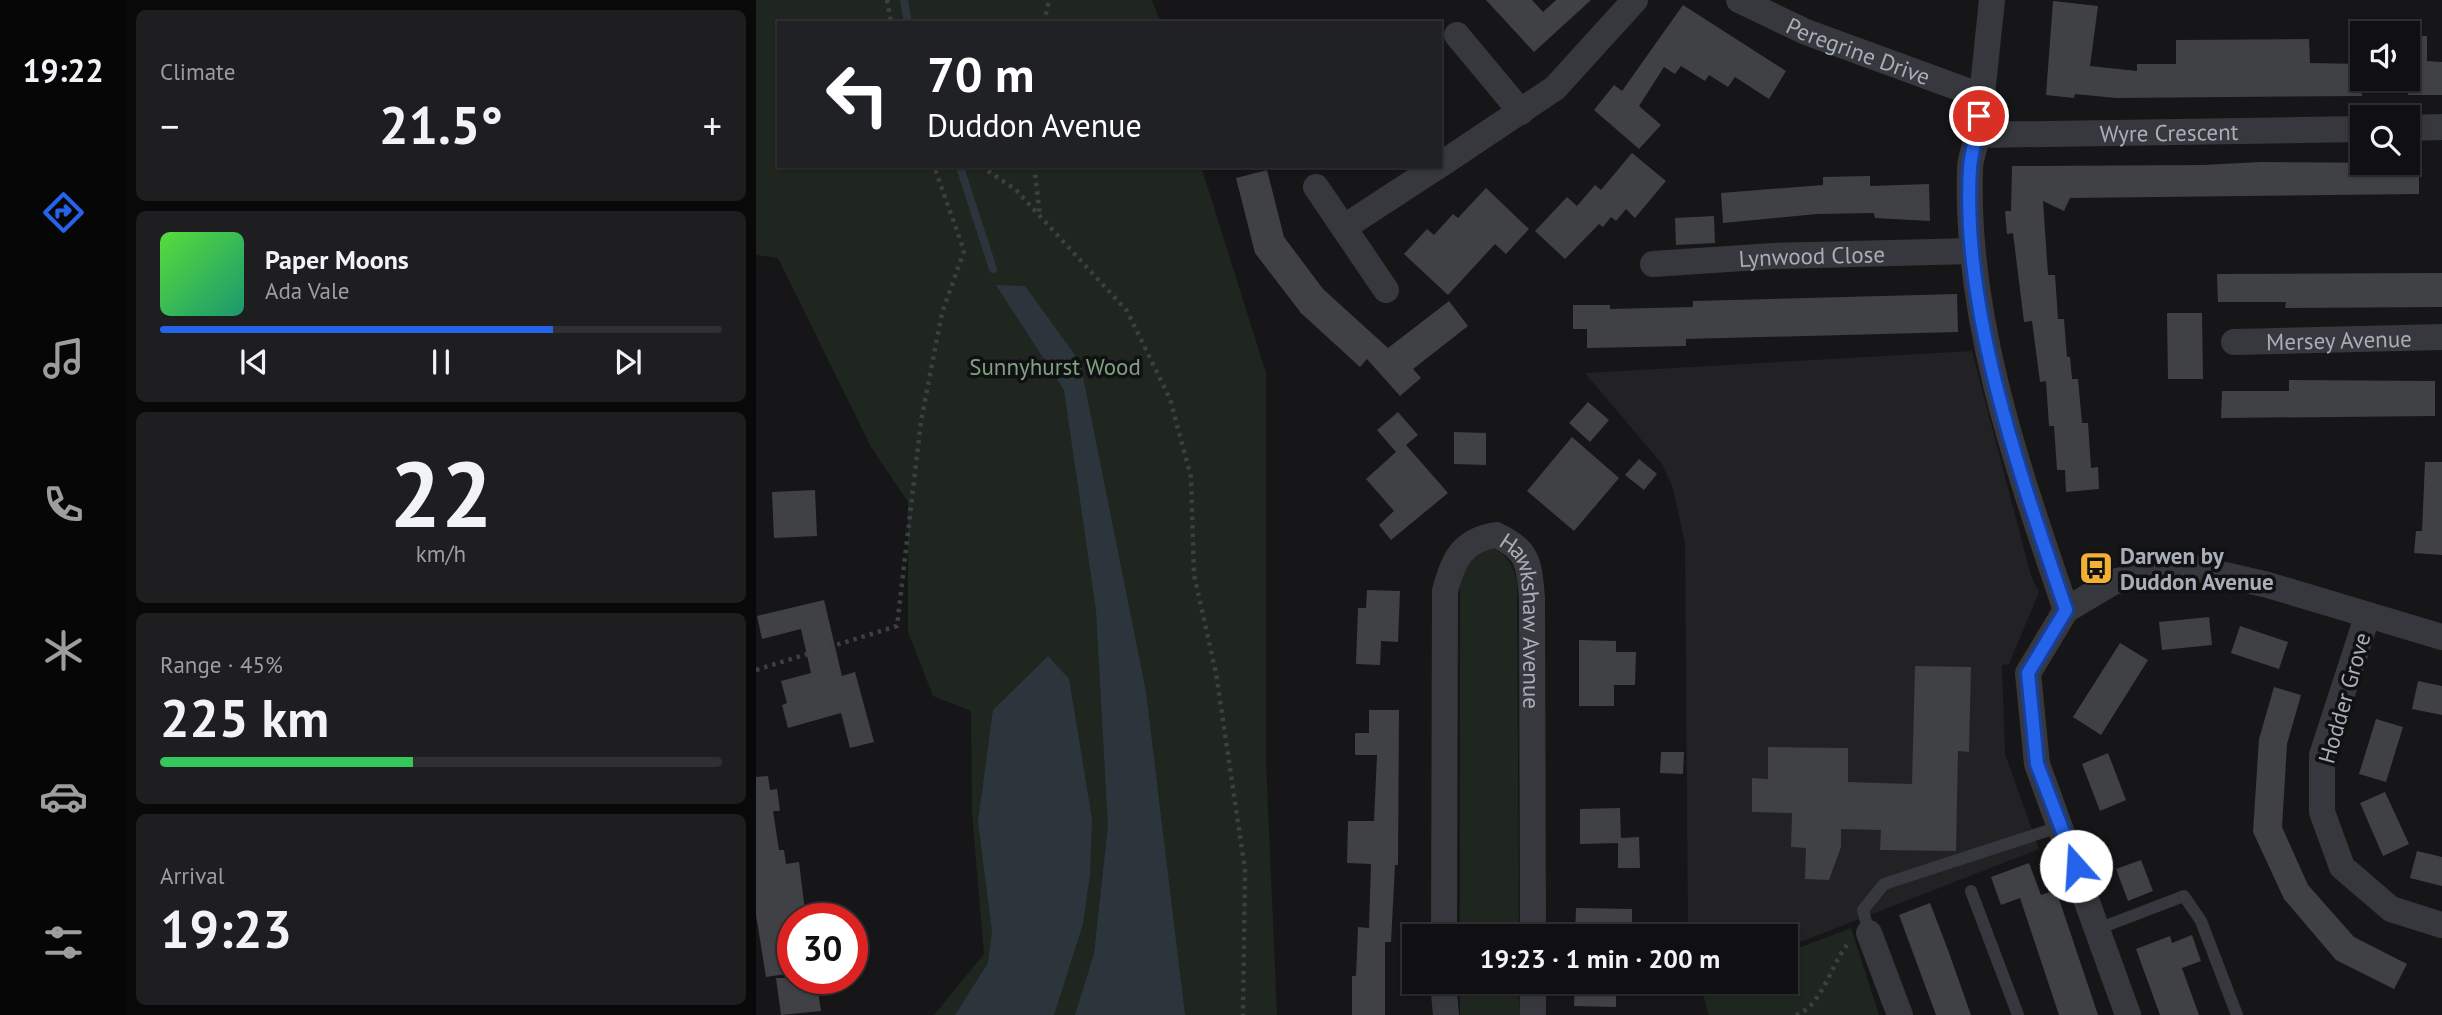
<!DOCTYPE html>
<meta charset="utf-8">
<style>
:root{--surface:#101012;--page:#1e1e20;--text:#f1f3f6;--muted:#9c9d9f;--line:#303032;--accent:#2563eb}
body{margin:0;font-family:"PT Sans",sans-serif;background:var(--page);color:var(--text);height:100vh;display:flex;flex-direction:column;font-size:26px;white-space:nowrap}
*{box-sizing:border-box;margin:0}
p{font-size:23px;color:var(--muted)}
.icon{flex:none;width:38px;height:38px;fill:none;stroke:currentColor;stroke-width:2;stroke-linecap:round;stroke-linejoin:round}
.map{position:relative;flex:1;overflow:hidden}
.panel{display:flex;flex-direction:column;gap:10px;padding:10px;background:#09090a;width:630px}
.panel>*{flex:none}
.top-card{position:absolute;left:21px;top:21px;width:665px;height:147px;border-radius:0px;box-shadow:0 2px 5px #0004,0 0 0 2px var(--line);background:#202124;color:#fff;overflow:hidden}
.tools{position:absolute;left:1594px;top:21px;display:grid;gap:14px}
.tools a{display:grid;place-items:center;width:70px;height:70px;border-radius:0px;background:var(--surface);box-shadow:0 2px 5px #0004,0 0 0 2px var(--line);font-size:35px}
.speed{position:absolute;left:21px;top:903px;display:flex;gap:14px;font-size:35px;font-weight:700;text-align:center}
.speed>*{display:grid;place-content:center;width:91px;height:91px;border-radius:50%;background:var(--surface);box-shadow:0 2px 5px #0004,0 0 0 2px var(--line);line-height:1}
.speed .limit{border:10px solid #d22;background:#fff;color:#111}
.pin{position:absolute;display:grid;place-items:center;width:60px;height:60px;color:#fff;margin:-30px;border:4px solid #fff;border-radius:50%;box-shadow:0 2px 7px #0007}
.me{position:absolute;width:77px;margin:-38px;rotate:341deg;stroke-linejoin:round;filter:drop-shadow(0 0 5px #0008)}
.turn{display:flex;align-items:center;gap:24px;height:147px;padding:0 35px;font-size:32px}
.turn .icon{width:91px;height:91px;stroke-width:2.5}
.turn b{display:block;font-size:49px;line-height:60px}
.big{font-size:52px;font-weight:800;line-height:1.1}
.panel .tile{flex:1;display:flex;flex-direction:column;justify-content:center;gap:10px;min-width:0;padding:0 24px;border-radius:10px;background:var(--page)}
.panel .dial{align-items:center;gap:0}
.dial b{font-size:91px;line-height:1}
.song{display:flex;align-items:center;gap:21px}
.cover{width:84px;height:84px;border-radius:10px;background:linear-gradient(135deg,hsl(110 70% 55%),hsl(160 70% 35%))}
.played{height:7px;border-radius:4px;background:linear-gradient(90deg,var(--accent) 70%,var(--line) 70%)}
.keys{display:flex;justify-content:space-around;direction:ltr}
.heat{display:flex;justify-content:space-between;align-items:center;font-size:38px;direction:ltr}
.charge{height:10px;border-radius:5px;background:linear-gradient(90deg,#34c759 45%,var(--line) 0)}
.trip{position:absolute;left:646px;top:924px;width:396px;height:70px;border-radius:0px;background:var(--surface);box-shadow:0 2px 5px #0004,0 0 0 2px var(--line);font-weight:800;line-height:70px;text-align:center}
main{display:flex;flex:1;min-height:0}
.tabs{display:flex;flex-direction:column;width:126px;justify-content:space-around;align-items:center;background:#060607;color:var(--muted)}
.tabs .icon{width:49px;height:49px}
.tabs .on{color:var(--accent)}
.tabs b{font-size:32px;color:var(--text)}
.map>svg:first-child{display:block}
.built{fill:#222225}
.green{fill:#1e261f}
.water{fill:#2c353c}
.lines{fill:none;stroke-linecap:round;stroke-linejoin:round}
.stream{stroke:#2c353c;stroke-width:8}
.building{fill:#404145}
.path{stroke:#3d3f44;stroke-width:4.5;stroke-dasharray:3.5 5;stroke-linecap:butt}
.lane{stroke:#37383d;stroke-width:12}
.street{stroke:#37383d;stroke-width:26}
.route-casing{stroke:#184099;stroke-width:18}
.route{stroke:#2563eb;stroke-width:12}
.labels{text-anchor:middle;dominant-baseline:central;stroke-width:7;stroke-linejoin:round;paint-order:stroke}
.street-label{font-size:23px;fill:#a8adb8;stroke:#111113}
.park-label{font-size:23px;fill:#7fa381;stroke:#111113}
.poi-label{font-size:23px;font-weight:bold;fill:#a8adb8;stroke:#111113;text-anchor:start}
</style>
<main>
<nav class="tabs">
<b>19:22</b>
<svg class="icon on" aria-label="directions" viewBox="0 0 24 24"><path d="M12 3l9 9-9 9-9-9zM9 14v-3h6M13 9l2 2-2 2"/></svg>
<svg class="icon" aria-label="music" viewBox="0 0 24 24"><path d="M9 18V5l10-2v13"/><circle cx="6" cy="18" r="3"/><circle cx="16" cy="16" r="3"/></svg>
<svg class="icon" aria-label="phone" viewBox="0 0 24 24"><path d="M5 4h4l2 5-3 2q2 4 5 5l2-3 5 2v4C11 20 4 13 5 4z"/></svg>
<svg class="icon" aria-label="climate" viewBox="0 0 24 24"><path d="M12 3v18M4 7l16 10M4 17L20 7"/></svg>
<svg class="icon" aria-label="car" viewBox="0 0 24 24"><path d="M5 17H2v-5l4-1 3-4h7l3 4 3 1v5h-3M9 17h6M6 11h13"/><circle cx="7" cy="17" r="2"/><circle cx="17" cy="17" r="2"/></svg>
<svg class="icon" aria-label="filters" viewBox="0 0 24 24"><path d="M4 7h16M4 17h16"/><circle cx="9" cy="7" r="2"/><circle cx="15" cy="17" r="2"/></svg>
</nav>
<section class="panel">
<div class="tile"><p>Climate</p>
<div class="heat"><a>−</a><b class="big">21.5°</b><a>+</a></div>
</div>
<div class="tile">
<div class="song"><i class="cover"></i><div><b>Paper Moons</b><p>Ada Vale</p></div></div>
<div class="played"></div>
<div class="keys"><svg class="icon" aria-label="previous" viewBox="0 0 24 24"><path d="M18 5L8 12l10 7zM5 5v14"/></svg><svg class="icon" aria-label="pause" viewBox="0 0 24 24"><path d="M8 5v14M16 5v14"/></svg><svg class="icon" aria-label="next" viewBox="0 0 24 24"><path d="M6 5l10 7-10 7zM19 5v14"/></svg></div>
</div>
<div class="tile dial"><b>22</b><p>km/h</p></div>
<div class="tile"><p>Range · 45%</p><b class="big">225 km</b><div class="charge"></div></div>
<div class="tile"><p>Arrival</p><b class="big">19:23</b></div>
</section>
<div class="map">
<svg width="1686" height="1015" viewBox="0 0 1686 1015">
<rect width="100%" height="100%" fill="#161618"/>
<path class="built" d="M 1216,351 L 1275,576 L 1283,592 L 1253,664 L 1246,665 L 1249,754 L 1283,849 L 1029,948 L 1029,936 L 932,936 L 929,544 L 917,488 L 906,464 L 829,373 Z"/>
<path class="green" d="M 0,0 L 396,0 L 405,23 L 23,23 L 23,166 L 445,166 L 510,373 L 510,761 L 521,1015 L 178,1015 L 228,954 L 216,813 L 215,711 L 177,696 L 152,632 L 152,502 L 115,447 L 22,258 L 0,255 Z
M 733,547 C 752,555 757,563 761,583 L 763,936 L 704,936 L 704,571 L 706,559 Z
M 1095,928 L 1123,1015 L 953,1015 L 944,985 L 953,982 L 1029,982 L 1029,953 Z
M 704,982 L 763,982 L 764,1015 L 704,1015 Z"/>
<path class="water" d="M 240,285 L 269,286 L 324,362 L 390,692 L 429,1015 L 319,1015 L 338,954 L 352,826 L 340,610 L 308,390 Z
M 292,656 L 313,679 L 336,819 L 334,874 L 327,924 L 298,1015 L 199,1015 L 232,963 L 236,931 L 222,822 L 237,710 Z"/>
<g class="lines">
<path class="stream" d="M 148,0 L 152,23
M 204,167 L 237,269"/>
</g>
<path class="building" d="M 730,0 L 776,0 L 787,12 L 800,0 L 835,0 L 778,52 Z
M 1297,1 L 1342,6 L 1334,66 L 1381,71 L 1381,64 L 1420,64 L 1420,40 L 1553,39 L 1554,63 L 1606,64 L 1606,96 L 1360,98 L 1319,94 L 1318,98 L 1290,95 Z
M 927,5 L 1030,71 L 1013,99 L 979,77 L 972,87 L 953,75 L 949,81 L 925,66 L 919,74 L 908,67 L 883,106 L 905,125 L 883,149 L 838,110 L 858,85 L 866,91 Z
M 1652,36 L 1671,36 L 1671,61 L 1686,62 L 1686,95 L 1652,95 Z
M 876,153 L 910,181 L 879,218 L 870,209 L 860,221 L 855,217 L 847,227 L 843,224 L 809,259 L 779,231 L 811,197 L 821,206 L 839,185 L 845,190 Z
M 1505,162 L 1663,163 L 1663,194 L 1314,198 L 1308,211 L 1287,201 L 1292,275 L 1299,275 L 1302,319 L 1308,319 L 1311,357 L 1314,357 L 1316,379 L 1322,379 L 1326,423 L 1332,423 L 1335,468 L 1342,467 L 1343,489 L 1310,492 L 1309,470 L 1301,470 L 1298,426 L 1293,426 L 1290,381 L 1284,382 L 1276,321 L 1268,322 L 1257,233 L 1251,234 L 1249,211 L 1255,211 L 1256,166 L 1447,165 Z
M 511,170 L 528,237 L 567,289 L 632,348 L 693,301 L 712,326 L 657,369 L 665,378 L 644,396 L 611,359 L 604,367 L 545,313 L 499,253 L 480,178 Z
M 1114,176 L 1114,186 L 1173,184 L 1174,221 L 1119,218 L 1118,213 L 1061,214 L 967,223 L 965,193 L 1067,185 L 1067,177 Z
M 730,188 L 773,229 L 750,254 L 739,244 L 692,295 L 648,254 L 671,229 L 678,235 L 697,214 L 702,218 Z
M 958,216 L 959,243 L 920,245 L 919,218 Z
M 1686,273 L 1686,307 L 1529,308 L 1530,302 L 1462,302 L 1461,274 Z
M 1201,294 L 1202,332 L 930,339 L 930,346 L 831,348 L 831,329 L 817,329 L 817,305 L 854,305 L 854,309 L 937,307 L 937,301 Z
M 1411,313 L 1446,313 L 1447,379 L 1412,379 Z
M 1533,380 L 1679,381 L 1679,416 L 1465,418 L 1466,391 L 1533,391 Z
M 832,402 L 853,420 L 834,442 L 813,423 Z
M 642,412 L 662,435 L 650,445 L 692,493 L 635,540 L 623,525 L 638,511 L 610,479 L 640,452 L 621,430 Z
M 698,432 L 730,433 L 730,465 L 698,464 Z
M 816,437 L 863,478 L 818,531 L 771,491 Z
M 883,459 L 901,474 L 888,490 L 869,475 Z
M 1669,462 L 1686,462 L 1686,555 L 1658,553 L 1660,531 L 1666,531 Z
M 59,490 L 61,536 L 18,538 L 16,492 Z
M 611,590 L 644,591 L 642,642 L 625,641 L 624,665 L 600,664 L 602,608 L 610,608 Z
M 68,600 L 86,676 L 99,672 L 118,742 L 94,748 L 85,713 L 32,728 L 26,705 L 31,703 L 25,681 L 55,673 L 45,629 L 6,639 L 1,616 Z
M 1453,617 L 1456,645 L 1406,650 L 1403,622 Z
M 1484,626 L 1532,642 L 1523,669 L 1475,653 Z
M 823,640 L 860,641 L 860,652 L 880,652 L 879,685 L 858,685 L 858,706 L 823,706 Z
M 1364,643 L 1392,660 L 1345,735 L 1317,717 Z
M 1159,666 L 1215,667 L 1213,752 L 1202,751 L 1200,851 L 1124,850 L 1125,830 L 1085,829 L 1085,847 L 1073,880 L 1049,879 L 1050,848 L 1035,847 L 1036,813 L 996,812 L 996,778 L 1012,779 L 1012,747 L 1092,748 L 1092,782 L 1156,784 Z
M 1662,681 L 1686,686 L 1686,715 L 1656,709 Z
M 1518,687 L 1545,695 L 1531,744 L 1526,827 L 1552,885 L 1598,937 L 1651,964 L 1638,989 L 1580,960 L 1528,899 L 1497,832 L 1503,739 Z
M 613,710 L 643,710 L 642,865 L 639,865 L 635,942 L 629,942 L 629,1015 L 596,1015 L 596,976 L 600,976 L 602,927 L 613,928 L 615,864 L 591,863 L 592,821 L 618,821 L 621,755 L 599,755 L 599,733 L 613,733 Z
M 1620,719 L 1647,727 L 1630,782 L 1603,774 Z
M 905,752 L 928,752 L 927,774 L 904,773 Z
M 1352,753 L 1370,800 L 1344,811 L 1326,764 Z
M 12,776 L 14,790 L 21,789 L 24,811 L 17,811 L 23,850 L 28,850 L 30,864 L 43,862 L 50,919 L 37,919 L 37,973 L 10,977 L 0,915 L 0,777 Z
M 1629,792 L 1653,844 L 1627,856 L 1604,803 Z
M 864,808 L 865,838 L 883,837 L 884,868 L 862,868 L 862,843 L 824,844 L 824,809 Z
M 1661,851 L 1686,857 L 1686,886 L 1654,878 Z
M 1385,860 L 1397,891 L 1372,901 L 1360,869 Z
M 1273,863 L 1285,895 L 1300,890 L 1342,1015 L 1303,1015 L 1264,898 L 1245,905 L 1235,877 Z
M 1174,903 L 1192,950 L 1215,1015 L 1180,1015 L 1143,915 Z
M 820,908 L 876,909 L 876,930 L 861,930 L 861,936 L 819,936 Z
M 1436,935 L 1445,961 L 1426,968 L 1443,1015 L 1404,1015 L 1380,949 L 1414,936 L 1416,943 Z
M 20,978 L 60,978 L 65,1011 L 25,1015 Z
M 819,982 L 860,982 L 860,1007 L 818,1006 Z"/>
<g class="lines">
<path class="path" d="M 131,0 L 135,23
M 288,23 L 293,0
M 225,166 L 260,190 L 371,311 L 414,399 L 435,477 L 438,575 L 460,673 L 489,870 L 487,1015
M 278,166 L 284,216
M 0,670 L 141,626 L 165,421 L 186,313 L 208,251 L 178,166
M 1040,1015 C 1065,1007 1074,967 1091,945"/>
<path class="lane" d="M 1215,891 L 1262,1015
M 1339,930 L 1428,896 L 1445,921 L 1481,1015
M 1113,933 L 1107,910 L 1128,884 L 1306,826"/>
<g class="street">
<path id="s1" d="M 983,0 L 1050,32 L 1225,96"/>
<path d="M 1236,0 C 1231,44 1227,89 1222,133 C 1220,145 1214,157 1214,169 C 1209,320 1262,469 1310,610"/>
<path d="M 701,35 L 765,112"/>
<path d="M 1652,128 L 1686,127"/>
<path id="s2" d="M 1221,135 L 1606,129"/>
<path d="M 684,165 L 799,88 L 879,0"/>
<path d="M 560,187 L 630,290"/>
<path d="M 590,226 L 682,166"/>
<path id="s3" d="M 897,264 L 1017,256 L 1216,251"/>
<path id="s4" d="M 1478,342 L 1686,337"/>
<path d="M 1611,617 L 1566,755 L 1566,812 L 1586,867 L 1635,909 L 1686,925"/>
<path d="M 1113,933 L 1144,1015"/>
<path id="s5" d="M 688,936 L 689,591 C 697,560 706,540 740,535 C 773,550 773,564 776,598 L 777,936"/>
<path d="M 687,982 L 690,1015"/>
<path d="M 777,982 L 777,1015"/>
<path d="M 1372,1015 L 1281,764 L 1272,673 L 1310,610 L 1357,582 L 1430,566 L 1512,585 L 1686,637"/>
</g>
</g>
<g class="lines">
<g class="route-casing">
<path id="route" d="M 1223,116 C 1222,133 1215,151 1214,168 C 1205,310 1265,477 1310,610 L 1272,673 L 1281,764 L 1320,866"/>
</g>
<use href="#route" class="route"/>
</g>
<defs>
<g id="bus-square" transform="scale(1.75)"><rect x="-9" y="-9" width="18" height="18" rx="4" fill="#f2b134" stroke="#111113"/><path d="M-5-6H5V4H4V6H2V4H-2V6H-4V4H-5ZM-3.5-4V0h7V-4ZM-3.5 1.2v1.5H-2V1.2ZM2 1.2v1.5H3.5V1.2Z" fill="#111"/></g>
</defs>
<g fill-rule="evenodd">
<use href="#bus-square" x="1340" y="568"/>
</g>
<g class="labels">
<g class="street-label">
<text stroke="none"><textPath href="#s1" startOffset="130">Peregrine Drive</textPath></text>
<text stroke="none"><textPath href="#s2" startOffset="192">Wyre Crescent</textPath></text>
<text stroke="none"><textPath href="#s3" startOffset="159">Lynwood Close</textPath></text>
<text stroke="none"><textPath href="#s4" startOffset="105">Mersey Avenue</textPath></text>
<text stroke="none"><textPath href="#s5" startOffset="525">Hawkshaw Avenue</textPath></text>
<text transform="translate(1588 698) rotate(-74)">Hodder Grove</text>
</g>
<g class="park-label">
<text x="299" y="366">Sunnyhurst Wood</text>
</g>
<g class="poi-label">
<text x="1364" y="555">Darwen by<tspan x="1364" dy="26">Duddon Avenue</tspan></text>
</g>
</g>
</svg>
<div class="tools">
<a><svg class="icon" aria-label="sound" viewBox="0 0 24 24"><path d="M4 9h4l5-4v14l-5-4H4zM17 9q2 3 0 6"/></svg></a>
<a><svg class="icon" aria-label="search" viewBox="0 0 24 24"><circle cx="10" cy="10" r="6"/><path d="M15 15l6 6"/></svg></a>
</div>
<div class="speed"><div class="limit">30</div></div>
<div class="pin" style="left:1223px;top:116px;background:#d93025"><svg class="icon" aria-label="arrive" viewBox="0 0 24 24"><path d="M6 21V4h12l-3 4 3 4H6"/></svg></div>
<svg class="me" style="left:1320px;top:866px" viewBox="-20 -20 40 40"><circle r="19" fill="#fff"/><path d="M0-13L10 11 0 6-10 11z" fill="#2563eb"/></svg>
<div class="trip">19:23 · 1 min · 200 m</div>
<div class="top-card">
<div class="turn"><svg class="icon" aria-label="left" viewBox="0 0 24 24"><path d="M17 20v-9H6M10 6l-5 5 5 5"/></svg><div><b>70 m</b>Duddon Avenue</div></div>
</div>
</div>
</main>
